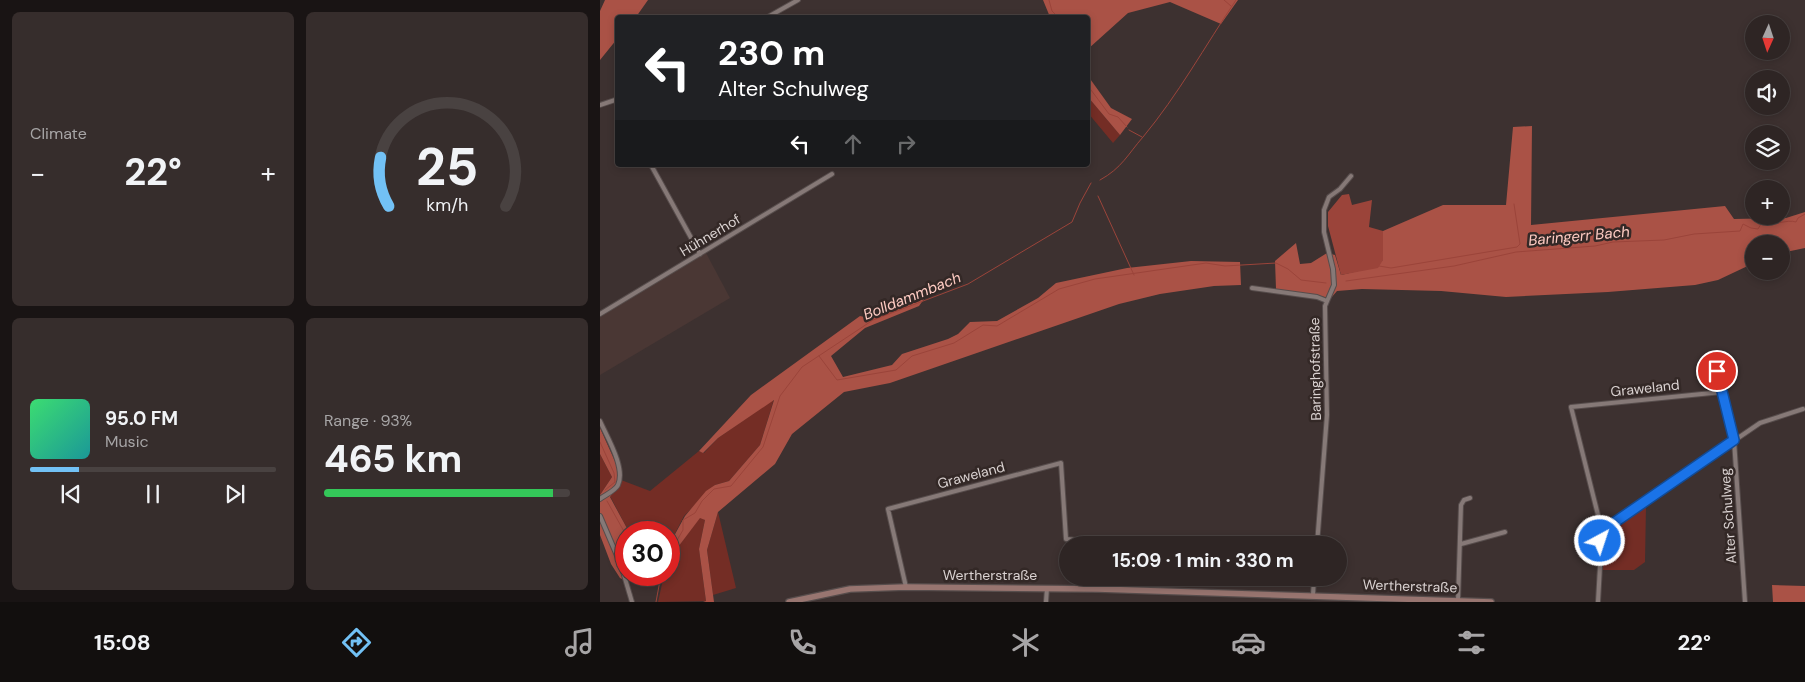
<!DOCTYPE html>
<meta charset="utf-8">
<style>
:root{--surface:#2e2524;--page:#362d2c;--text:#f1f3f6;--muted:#a7a5a6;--line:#494241;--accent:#72c1f5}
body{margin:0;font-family:"DM Sans",sans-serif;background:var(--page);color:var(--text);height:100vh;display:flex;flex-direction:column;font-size:19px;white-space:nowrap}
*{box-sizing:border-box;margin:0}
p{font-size:16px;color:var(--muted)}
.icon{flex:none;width:28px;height:28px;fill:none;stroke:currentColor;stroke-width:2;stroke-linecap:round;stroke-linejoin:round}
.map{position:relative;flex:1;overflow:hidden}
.drawer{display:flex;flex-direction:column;gap:12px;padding:12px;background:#191414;width:600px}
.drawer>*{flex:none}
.hud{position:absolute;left:15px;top:15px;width:475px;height:152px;border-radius:5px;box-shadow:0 2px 8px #0003,0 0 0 1px var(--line);background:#202124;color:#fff;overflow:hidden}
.needle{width:32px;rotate:183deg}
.tools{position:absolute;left:1145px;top:15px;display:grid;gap:10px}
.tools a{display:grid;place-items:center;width:45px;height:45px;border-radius:50%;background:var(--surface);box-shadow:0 2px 8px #0003,0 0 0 1px var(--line);font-size:25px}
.speed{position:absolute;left:15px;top:521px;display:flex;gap:10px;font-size:25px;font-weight:700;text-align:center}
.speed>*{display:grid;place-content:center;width:65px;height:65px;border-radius:50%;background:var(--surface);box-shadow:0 2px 8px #0003,0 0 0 1px var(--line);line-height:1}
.speed .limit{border:8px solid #d22;background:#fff;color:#111}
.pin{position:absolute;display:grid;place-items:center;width:42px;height:42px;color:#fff;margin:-21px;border:2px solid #fff;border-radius:50%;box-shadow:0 1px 5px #0007}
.me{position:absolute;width:55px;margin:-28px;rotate:40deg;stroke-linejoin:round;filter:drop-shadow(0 0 4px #0008)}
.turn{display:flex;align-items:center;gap:18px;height:105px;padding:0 20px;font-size:22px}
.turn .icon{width:65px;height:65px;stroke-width:2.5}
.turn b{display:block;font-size:35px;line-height:42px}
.lanes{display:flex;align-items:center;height:48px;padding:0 20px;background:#0003;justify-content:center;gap:25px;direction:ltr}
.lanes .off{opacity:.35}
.big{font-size:38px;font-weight:700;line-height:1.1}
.drawer .tile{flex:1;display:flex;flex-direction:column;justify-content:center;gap:8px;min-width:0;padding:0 18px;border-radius:8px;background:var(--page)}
.drawer .dial{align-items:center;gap:0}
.dial svg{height:130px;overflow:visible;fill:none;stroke:var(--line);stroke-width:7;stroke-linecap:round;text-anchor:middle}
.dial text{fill:var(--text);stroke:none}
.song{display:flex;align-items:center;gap:15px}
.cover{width:60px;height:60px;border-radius:8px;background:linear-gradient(135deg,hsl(140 70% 55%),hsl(180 70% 35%))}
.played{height:5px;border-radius:2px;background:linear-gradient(90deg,var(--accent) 20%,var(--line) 20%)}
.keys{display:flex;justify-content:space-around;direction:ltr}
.heat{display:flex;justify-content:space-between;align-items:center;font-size:28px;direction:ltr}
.charge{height:8px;border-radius:4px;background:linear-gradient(90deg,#34c759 93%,var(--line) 0)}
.drawer .tiles{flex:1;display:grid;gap:12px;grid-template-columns:repeat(2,1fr)}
.trip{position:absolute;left:459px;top:536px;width:288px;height:50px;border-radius:25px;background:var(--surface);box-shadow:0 2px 8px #0003,0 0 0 1px var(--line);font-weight:700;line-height:50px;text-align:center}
.menu{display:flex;height:80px;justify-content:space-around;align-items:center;background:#120f0e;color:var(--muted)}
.menu .icon{width:35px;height:35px}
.menu .active{color:var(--accent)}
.menu b{font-size:22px;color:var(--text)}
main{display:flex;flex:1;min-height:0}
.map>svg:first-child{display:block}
.built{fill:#4a3734}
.green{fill:#742d25}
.forest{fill:#aa5246}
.water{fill:#9b443a}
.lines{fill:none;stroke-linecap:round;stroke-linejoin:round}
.stream{stroke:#9b443a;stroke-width:1}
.street-casing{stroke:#574d4c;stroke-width:6}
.secondary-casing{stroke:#574d4c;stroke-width:8}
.street{stroke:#867977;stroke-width:4}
.secondary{stroke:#987570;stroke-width:5.5}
.route-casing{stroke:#114b97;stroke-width:12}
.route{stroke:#1a73e8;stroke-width:9}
.labels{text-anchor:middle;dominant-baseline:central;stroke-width:5;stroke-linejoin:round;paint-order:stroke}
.street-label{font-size:14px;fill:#dad2d1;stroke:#332826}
.water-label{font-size:15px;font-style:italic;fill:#ffccc3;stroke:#332826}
</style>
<main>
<section class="drawer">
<div class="tiles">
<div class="tile"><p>Climate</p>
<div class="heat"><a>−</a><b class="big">22°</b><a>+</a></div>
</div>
<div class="tile dial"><svg viewBox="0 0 100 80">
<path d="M14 69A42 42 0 1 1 86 69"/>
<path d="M14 69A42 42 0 0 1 9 39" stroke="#72c1f5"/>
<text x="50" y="56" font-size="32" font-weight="700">25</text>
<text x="50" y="72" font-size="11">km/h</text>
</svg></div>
<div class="tile">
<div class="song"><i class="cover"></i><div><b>95.0 FM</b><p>Music</p></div></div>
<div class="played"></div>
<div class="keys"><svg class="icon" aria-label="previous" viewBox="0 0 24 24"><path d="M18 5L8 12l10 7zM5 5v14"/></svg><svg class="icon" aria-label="pause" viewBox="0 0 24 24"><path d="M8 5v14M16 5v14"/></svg><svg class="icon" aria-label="next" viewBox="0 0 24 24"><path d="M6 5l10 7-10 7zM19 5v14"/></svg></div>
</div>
<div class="tile"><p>Range · 93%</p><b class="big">465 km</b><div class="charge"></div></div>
</div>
</section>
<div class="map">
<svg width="1205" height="602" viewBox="0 0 1205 602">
<rect width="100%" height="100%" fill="#3d3130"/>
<path class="built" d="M 106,253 L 130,298 L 0,375 L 0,316 Z"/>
<path class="green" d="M 488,97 L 520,135 L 513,143 L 488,113 Z
M 174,399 L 160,445 L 129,481 L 115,485 L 84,516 L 69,545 L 69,532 L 29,532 L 10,496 L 21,480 L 50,491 L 99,451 L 104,453 L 118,438 Z
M 0,454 L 12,477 L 0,495 Z
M 1046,506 L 1045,562 L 1034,570 L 1001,570 L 1003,541 L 1006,534 Z
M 118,512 L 136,588 L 113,595 L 107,550 Z
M 100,517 L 105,520 L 99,549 L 106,601 L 58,602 L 64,575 L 69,575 L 69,559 Z"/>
<path class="forest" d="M 5,0 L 48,0 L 36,17 L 18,18 L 17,39 L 0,60 L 0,11 Z
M 443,0 L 638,0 L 621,24 L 570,2 L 528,13 L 488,49 L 488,18 L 450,17 Z
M 488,76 L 511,108 L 532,119 L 520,135 L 488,97 Z
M 932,126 L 931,225 L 1125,206 L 1134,219 L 1186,218 L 1205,212 L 1205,248 L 1181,253 L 1181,244 L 1154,244 L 1154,263 L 1118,280 L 1095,285 L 1008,292 L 906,297 L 841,291 L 762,289 L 737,291 L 731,298 L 676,289 L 675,261 L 696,243 L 700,264 L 711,263 L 727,253 L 735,255 L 741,275 L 758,271 L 783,260 L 783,231 L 843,205 L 906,205 L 913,127 Z
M 591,261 L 640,262 L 641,285 L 614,286 L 560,294 L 519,304 L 290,383 L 244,392 L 192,434 L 175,464 L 118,512 L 107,550 L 114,602 L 103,602 L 106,601 L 99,549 L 105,520 L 100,518 L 69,559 L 69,545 L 85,516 L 106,491 L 115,485 L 129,481 L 160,445 L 174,400 L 118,438 L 103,453 L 99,451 L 151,395 L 260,316 L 269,318 L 324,299 L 319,306 L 265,328 L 231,356 L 243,377 L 292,365 L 302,354 L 348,339 L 358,334 L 370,322 L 397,321 L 438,298 L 456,283 L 527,268 Z
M 0,428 L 18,468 L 19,484 L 10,497 L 29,532 L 26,532 L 26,546 L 24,542 L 12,548 L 24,580 L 20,578 L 11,564 L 0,535 L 0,495 L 12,477 L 0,454 Z
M 1172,585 L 1205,586 L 1205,602 L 1173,602 Z"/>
<path class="water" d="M 749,194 L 752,205 L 772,200 L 769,227 L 783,231 L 783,260 L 778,268 L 741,275 L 728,226 L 728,212 L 742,195 Z"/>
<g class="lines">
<path class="stream" d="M 449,0 L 452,11 L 459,18
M 624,0 L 631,6
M 488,86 L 509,114 L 518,117 L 527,127
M 529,130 L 542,137
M 500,180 C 522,168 528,154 543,137 C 578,95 605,46 636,0
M 498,196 L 534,275
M 779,266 L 791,268 L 917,247 L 920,244 L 914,204
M 746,281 L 854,266 L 916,252 L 995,246 L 1013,242 L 1064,240 L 1094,234 L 1140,231 L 1143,224 L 1151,228 L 1158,229 L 1161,224 C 1173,226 1187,219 1196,222 L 1198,218 L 1205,214
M 219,356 L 237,380 L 296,370 L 312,356 L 354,343 L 383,325 L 397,326 L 459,289 L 495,279 L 606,263 L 625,266 L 676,263 L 688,269 L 701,280 L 726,283
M 0,442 L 14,473 L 15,482 L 5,490
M 7,501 L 26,535
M 69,554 L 83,530 L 83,520 L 95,513 L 102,501 L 114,489 L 131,486 L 163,447 L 180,396 L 202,367 L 273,320 L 368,284 L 472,222 L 480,203 L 491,183
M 56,602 L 61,575"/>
<g class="street-casing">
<path id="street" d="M 166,18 L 198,0
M 0,105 L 18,99
M 51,165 L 100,254
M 652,288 L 717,297 L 727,301
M 0,314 L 232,174
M 1117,371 L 1134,440 L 1145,602
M 0,421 C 7,437 26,468 18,485 C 15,491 5,495 0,499
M 0,516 L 21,565 L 32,602
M 1002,531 L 1160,423 L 1203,409
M 861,544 L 905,532
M 717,545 L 727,415 L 725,306 L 734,285 L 733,269 L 724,232 L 724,210 L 729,197 L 740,189 L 751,176
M 306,587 L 288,509 L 461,463 L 466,539 L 495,542
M 713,595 L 714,578
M 858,601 L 861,505 L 864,500 L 870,498
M 446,602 L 447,588
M 998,602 L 1002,531 L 971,407 L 1122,392"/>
</g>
<g class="secondary-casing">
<path id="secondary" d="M 189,602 L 250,589 L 306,587 L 498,589 L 891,602"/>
</g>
<use href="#street" class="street"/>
<use href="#secondary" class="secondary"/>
</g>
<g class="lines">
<g class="route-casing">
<path id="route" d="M 1000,541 L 1002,531 L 1134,440 L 1117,371"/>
</g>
<use href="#route" class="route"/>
</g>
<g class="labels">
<g class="street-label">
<text transform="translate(110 235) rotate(-31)">Hühnerhof</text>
<text transform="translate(715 369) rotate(-91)">Baringhofstraße</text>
<text transform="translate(1045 388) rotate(-6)">Graweland</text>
<text transform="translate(371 475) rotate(-15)">Graweland</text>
<text transform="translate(1128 516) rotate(-94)">Alter Schulweg</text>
<text x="390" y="575">Wertherstraße</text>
<text transform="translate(810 586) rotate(2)">Wertherstraße</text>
</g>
<g class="water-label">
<text transform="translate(979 236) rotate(-5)">Baringerr Bach</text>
<text transform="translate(312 296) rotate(-22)">Bolldammbach</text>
</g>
</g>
</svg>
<div class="tools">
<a><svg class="needle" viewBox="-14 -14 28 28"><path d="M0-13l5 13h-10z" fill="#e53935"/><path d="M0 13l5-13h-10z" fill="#a7a5a6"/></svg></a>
<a><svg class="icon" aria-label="sound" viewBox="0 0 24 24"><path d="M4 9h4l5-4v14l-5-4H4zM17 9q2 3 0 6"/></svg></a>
<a><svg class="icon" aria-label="layers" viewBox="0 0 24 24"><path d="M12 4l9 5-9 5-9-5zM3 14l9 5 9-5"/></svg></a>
<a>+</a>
<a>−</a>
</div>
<div class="speed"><div class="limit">30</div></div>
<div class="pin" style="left:1117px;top:371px;background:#d93025"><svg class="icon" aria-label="arrive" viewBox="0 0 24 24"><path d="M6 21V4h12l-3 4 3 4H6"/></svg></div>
<svg class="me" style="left:1000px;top:541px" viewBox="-20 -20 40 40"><circle r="17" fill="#1a73e8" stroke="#fff" stroke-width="3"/><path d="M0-11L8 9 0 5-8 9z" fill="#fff"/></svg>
<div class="trip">15:09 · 1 min · 330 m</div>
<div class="hud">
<div class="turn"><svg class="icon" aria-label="left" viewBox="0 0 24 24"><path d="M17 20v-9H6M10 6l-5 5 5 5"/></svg><div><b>230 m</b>Alter Schulweg</div></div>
<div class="lanes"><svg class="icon" aria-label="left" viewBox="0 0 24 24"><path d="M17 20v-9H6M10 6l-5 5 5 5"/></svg><svg class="icon off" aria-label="ahead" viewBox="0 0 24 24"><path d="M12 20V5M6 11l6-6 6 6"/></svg><svg class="icon off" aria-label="right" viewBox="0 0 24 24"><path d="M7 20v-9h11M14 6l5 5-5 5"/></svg></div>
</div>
</div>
</main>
<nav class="menu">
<b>15:08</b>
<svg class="icon active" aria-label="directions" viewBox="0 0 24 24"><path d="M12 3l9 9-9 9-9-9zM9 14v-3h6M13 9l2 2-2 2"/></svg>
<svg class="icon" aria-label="music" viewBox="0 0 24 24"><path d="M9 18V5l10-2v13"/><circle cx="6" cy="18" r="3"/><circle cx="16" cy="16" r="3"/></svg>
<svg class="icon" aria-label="phone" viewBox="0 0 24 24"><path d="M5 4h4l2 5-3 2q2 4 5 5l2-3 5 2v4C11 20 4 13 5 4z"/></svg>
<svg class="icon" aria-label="climate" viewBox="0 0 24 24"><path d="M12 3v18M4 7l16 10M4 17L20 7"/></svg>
<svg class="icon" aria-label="car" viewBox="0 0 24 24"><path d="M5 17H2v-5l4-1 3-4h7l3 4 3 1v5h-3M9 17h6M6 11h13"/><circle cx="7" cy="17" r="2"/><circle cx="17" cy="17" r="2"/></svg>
<svg class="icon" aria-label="filters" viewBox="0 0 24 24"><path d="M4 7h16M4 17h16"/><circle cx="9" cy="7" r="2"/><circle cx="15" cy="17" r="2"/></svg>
<b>22°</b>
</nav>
